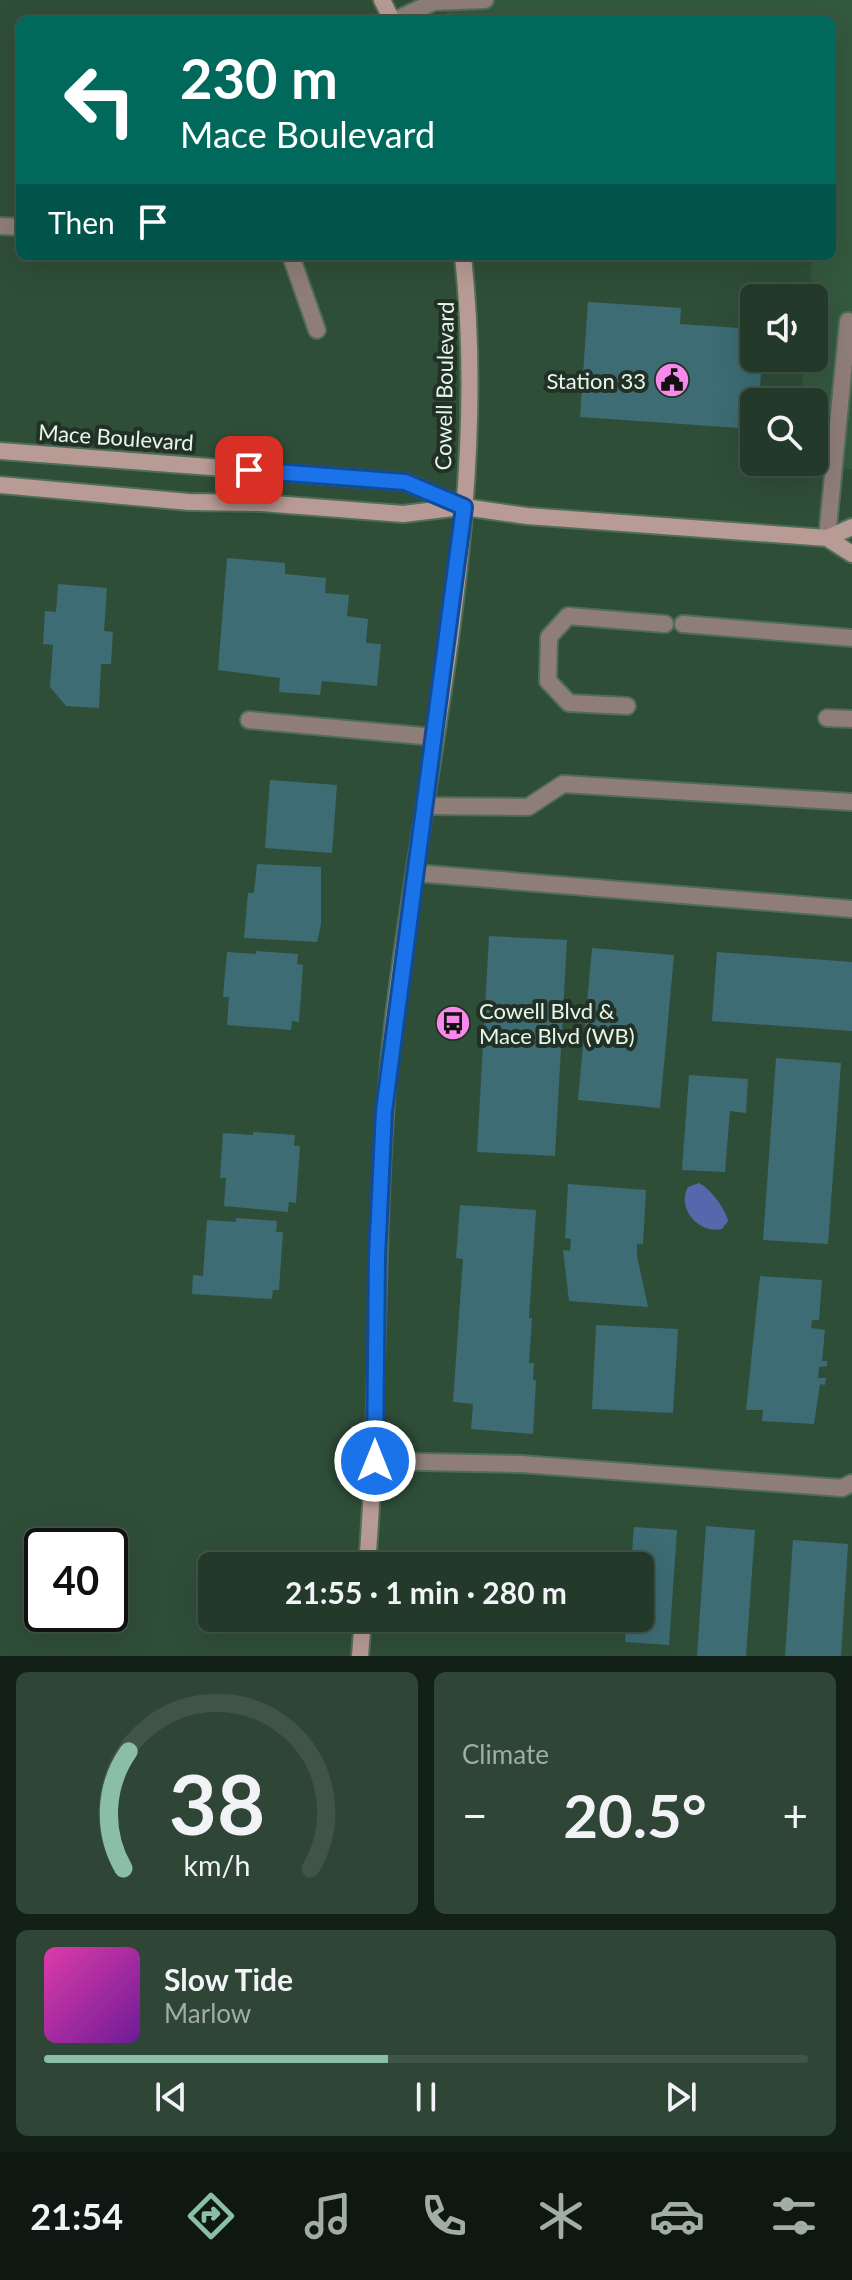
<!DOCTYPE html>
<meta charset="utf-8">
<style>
:root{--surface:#233a2a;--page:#2f4536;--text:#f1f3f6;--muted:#a3ada8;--line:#405447;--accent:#8abfa5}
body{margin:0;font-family:Lato,sans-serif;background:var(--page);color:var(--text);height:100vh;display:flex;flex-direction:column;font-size:30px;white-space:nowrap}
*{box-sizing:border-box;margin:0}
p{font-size:26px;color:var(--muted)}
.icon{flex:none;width:44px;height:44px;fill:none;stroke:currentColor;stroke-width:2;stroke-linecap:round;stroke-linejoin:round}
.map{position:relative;height:1656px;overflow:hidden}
.details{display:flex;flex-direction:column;gap:16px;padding:16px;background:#132017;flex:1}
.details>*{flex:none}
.top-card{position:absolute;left:16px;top:16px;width:820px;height:244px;border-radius:12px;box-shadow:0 8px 32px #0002,0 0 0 2px var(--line);background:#00695c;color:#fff;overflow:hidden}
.controls{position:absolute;left:740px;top:284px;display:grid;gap:16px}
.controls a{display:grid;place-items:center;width:88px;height:88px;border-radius:12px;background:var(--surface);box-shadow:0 8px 32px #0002,0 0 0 2px var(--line);font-size:40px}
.speed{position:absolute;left:24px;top:1528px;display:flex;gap:16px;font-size:40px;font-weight:700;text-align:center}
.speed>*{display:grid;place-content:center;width:104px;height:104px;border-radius:50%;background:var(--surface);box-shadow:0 8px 32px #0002,0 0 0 2px var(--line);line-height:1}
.speed .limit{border:4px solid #111;border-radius:12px;background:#fff;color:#111}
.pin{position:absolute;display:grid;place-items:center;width:68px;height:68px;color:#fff;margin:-34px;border-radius:16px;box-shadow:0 4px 12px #0006}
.me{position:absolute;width:88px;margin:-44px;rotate:0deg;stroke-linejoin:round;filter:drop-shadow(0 0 6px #0008)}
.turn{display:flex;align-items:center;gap:28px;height:168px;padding:0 32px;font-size:36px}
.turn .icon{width:104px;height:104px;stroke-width:2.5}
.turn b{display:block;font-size:56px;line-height:68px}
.then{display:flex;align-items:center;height:76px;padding:0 32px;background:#0003;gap:16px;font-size:30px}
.big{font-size:60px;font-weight:700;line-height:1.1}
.details .card{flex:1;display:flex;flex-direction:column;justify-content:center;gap:12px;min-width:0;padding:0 28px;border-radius:12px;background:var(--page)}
.details .dial{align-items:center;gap:0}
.dial svg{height:208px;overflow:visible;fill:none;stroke:var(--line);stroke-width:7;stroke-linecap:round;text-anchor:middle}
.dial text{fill:var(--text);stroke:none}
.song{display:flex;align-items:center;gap:24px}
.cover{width:96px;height:96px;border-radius:12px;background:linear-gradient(135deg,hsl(320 70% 55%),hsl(280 70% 35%))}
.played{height:8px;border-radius:4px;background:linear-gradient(90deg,var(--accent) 45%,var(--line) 45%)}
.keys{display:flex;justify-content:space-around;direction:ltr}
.heat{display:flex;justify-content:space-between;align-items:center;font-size:44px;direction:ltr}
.details .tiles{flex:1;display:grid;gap:16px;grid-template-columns:1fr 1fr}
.card:last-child{grid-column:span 2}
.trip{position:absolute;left:198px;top:1552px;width:456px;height:80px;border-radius:12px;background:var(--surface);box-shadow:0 8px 32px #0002,0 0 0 2px var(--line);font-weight:700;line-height:80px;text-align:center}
.tabs{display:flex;height:128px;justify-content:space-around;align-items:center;background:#0e1711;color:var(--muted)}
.tabs .icon{width:56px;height:56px}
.tabs .current{color:var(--accent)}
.tabs b{font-size:36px;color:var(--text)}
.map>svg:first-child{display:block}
.built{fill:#33593e}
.water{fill:#5667ac}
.building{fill:#3d6c75}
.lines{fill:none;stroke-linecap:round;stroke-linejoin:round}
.lane-casing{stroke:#506d58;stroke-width:20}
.street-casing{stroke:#506d58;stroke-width:20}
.secondary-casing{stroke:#506d58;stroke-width:20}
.lane{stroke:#8f7d79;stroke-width:16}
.street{stroke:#8f7d79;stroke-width:16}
.secondary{stroke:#b89b94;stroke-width:16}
.route-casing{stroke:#114b97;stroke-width:20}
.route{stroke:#1a73e8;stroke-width:14}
.labels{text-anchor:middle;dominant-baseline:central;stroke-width:8;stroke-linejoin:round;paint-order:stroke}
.poi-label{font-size:22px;fill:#e6f8ea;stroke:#223026;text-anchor:end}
.street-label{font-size:22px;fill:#e6f8ea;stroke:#223026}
</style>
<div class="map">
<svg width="852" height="1656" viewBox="0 0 852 1656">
<rect width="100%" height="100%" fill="#2f4e38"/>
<path class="built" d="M 440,0 L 852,0 L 852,469 L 805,468 L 798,464 L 814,462 L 814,402 L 801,402 L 804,358 L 814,358 L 814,298 L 809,298 L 812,256 L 832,256 L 832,20 L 450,20 Z"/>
<path class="water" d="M 699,1183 C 710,1188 726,1210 728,1221 L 722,1229 C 699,1234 676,1209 688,1187 Z"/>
<path class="building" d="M 588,302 L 681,308 L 680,324 L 754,329 L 754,358 L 762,358 L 759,402 L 754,402 L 754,429 L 580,417 Z
M 227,558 L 285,563 L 285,574 L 326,578 L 325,593 L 349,595 L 347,616 L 368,619 L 366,643 L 381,644 L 377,686 L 322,681 L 320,695 L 279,692 L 280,678 L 218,670 Z
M 58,584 L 107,588 L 104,631 L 113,632 L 111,664 L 101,664 L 99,708 L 66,706 L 50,687 L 53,645 L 43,644 L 45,611 L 56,612 Z
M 270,780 L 337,785 L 332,853 L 265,848 Z
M 257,864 L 321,867 L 321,924 L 317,942 L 244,938 L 248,893 L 254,893 Z
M 489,936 L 567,940 L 555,1156 L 477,1152 Z
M 592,948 L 674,955 L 660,1108 L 578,1100 Z
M 256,951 L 298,954 L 297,964 L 303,965 L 299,1022 L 292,1021 L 291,1030 L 227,1025 L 229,997 L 223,997 L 227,952 L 256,954 Z
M 717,952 L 852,962 L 852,1031 L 712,1021 Z
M 776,1058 L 841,1063 L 828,1244 L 763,1240 Z
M 689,1075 L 748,1079 L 746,1113 L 730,1111 L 725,1172 L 682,1170 Z
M 253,1132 L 295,1135 L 294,1146 L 300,1146 L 296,1203 L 289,1202 L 288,1212 L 224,1206 L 226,1178 L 220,1178 L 223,1133 L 253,1135 Z
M 568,1184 L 646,1190 L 643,1244 L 637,1244 L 637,1256 L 648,1307 L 569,1301 L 563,1250 L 570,1251 L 571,1239 L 565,1238 Z
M 460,1205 L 536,1210 L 529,1318 L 532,1318 L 529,1363 L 534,1363 L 533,1380 L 536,1380 L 533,1434 L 471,1429 L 473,1404 L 453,1402 L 463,1259 L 456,1258 Z
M 236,1218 L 277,1221 L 276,1232 L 283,1232 L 279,1290 L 273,1290 L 272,1299 L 192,1294 L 193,1275 L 203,1276 L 207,1220 L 236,1222 Z
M 760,1276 L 822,1280 L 819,1320 L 812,1320 L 811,1328 L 825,1330 L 822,1361 L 827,1361 L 827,1366 L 819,1367 L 818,1378 L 826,1378 L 825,1385 L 820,1384 L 814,1424 L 762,1421 L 763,1410 L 746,1410 Z
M 596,1325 L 678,1329 L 673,1413 L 592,1409 Z
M 706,1526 L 755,1530 L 746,1656 L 697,1656 Z
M 634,1527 L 677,1530 L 669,1645 L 625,1642 L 627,1618 L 640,1618 L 640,1566 L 631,1566 Z
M 793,1540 L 848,1544 L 841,1656 L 785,1656 Z"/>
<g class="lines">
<g class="lane-casing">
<path id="lane" d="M 395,20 L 434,2 L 485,0
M 291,256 L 317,330
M 827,538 L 848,321
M 683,624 L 852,638
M 627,706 L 569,703 L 548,681 L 549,637 L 568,616 L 665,624
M 827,718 L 852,719
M 249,720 L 434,737
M 424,806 L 528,807 L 563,784 L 852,802
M 415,873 L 852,909
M 375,1461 L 521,1464 L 842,1488 L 852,1483"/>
</g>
<g class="street-casing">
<path id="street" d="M 0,226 L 20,227"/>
</g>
<g class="secondary-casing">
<path id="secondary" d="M 382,0 L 392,20
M 0,451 L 405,482 L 464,507 L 527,516 L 827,538 L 852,527
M 0,485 L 189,502 L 261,503 L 403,514 L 462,507
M 827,538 L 852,554
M 367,1566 C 381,1386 373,1205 393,1025 C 423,771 491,512 463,256
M 360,1656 L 363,1618"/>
</g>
<use href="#lane" class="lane"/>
<use href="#street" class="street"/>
<use href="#secondary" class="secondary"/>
</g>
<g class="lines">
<g class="route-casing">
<path id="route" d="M 249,470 L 405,482 L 464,507 L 384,1111 L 377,1257 L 375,1461"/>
</g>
<use href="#route" class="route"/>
</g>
<defs>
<g id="civic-disc" transform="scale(1.8)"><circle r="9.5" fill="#f888ea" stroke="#223026"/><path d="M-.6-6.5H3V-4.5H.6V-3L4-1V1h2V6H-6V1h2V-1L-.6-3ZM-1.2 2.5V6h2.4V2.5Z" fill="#111"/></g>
<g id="bus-disc" transform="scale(1.8)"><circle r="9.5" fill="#f888ea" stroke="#223026"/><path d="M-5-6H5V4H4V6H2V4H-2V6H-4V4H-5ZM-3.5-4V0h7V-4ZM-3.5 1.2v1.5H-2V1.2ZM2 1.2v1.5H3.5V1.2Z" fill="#111"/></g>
</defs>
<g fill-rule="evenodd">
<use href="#civic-disc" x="672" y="380"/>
<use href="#bus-disc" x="453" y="1023"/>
</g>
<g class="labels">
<g class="poi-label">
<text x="646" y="380">Station 33</text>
<text x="479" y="1010" text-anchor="start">Cowell Blvd &amp;<tspan x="479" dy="25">Mace Blvd (WB)</tspan></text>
</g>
<g class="street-label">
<text transform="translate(444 386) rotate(-89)">Cowell Boulevard</text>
<text transform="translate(116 437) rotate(4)">Mace Boulevard</text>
</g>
</g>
</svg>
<div class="controls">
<a><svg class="icon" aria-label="sound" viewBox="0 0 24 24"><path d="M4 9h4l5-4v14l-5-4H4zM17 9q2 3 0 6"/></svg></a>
<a><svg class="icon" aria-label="search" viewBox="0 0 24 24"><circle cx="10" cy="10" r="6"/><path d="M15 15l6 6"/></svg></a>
</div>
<div class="speed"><div class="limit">40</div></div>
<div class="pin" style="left:249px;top:470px;background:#d93025"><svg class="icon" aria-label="arrive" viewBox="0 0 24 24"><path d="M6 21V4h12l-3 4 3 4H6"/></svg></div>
<svg class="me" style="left:375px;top:1461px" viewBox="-20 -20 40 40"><circle r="17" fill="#1a73e8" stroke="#fff" stroke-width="3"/><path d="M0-11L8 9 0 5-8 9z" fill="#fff"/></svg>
<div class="trip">21:55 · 1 min · 280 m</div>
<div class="top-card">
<div class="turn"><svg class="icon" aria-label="left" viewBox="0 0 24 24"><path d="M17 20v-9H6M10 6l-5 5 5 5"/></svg><div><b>230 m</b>Mace Boulevard</div></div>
<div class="then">Then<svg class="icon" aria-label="arrive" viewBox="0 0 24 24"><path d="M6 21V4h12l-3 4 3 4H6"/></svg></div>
</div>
</div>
<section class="details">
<div class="tiles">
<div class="card dial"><svg viewBox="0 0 100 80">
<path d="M14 69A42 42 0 1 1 86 69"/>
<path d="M14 69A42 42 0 0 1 16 24" stroke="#8abfa5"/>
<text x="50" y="56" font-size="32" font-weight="700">38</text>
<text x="50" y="72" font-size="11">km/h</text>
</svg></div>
<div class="card"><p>Climate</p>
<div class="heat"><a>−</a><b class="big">20.5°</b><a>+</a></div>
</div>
<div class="card">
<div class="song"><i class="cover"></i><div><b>Slow Tide</b><p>Marlow</p></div></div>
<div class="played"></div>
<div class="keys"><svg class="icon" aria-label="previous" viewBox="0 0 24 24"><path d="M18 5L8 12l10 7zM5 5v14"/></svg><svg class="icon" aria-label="pause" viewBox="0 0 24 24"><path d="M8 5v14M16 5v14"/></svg><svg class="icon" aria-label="next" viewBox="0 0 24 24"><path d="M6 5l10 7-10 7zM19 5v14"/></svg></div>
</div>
</div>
</section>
<nav class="tabs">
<b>21:54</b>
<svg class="icon current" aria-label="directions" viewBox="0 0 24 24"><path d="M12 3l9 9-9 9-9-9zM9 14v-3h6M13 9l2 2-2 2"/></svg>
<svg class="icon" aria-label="music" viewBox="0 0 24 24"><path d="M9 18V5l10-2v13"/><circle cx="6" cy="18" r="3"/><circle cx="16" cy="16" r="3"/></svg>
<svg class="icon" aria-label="phone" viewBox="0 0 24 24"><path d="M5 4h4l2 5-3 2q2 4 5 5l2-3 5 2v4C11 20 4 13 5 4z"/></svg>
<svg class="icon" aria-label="climate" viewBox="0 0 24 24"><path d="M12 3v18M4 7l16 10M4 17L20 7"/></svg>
<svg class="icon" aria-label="car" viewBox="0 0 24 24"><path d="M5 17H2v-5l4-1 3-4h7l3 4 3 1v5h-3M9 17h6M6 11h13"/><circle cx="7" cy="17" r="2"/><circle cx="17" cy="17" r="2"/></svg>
<svg class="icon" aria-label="filters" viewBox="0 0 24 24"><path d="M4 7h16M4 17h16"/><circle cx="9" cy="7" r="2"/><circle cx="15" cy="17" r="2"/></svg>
</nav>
